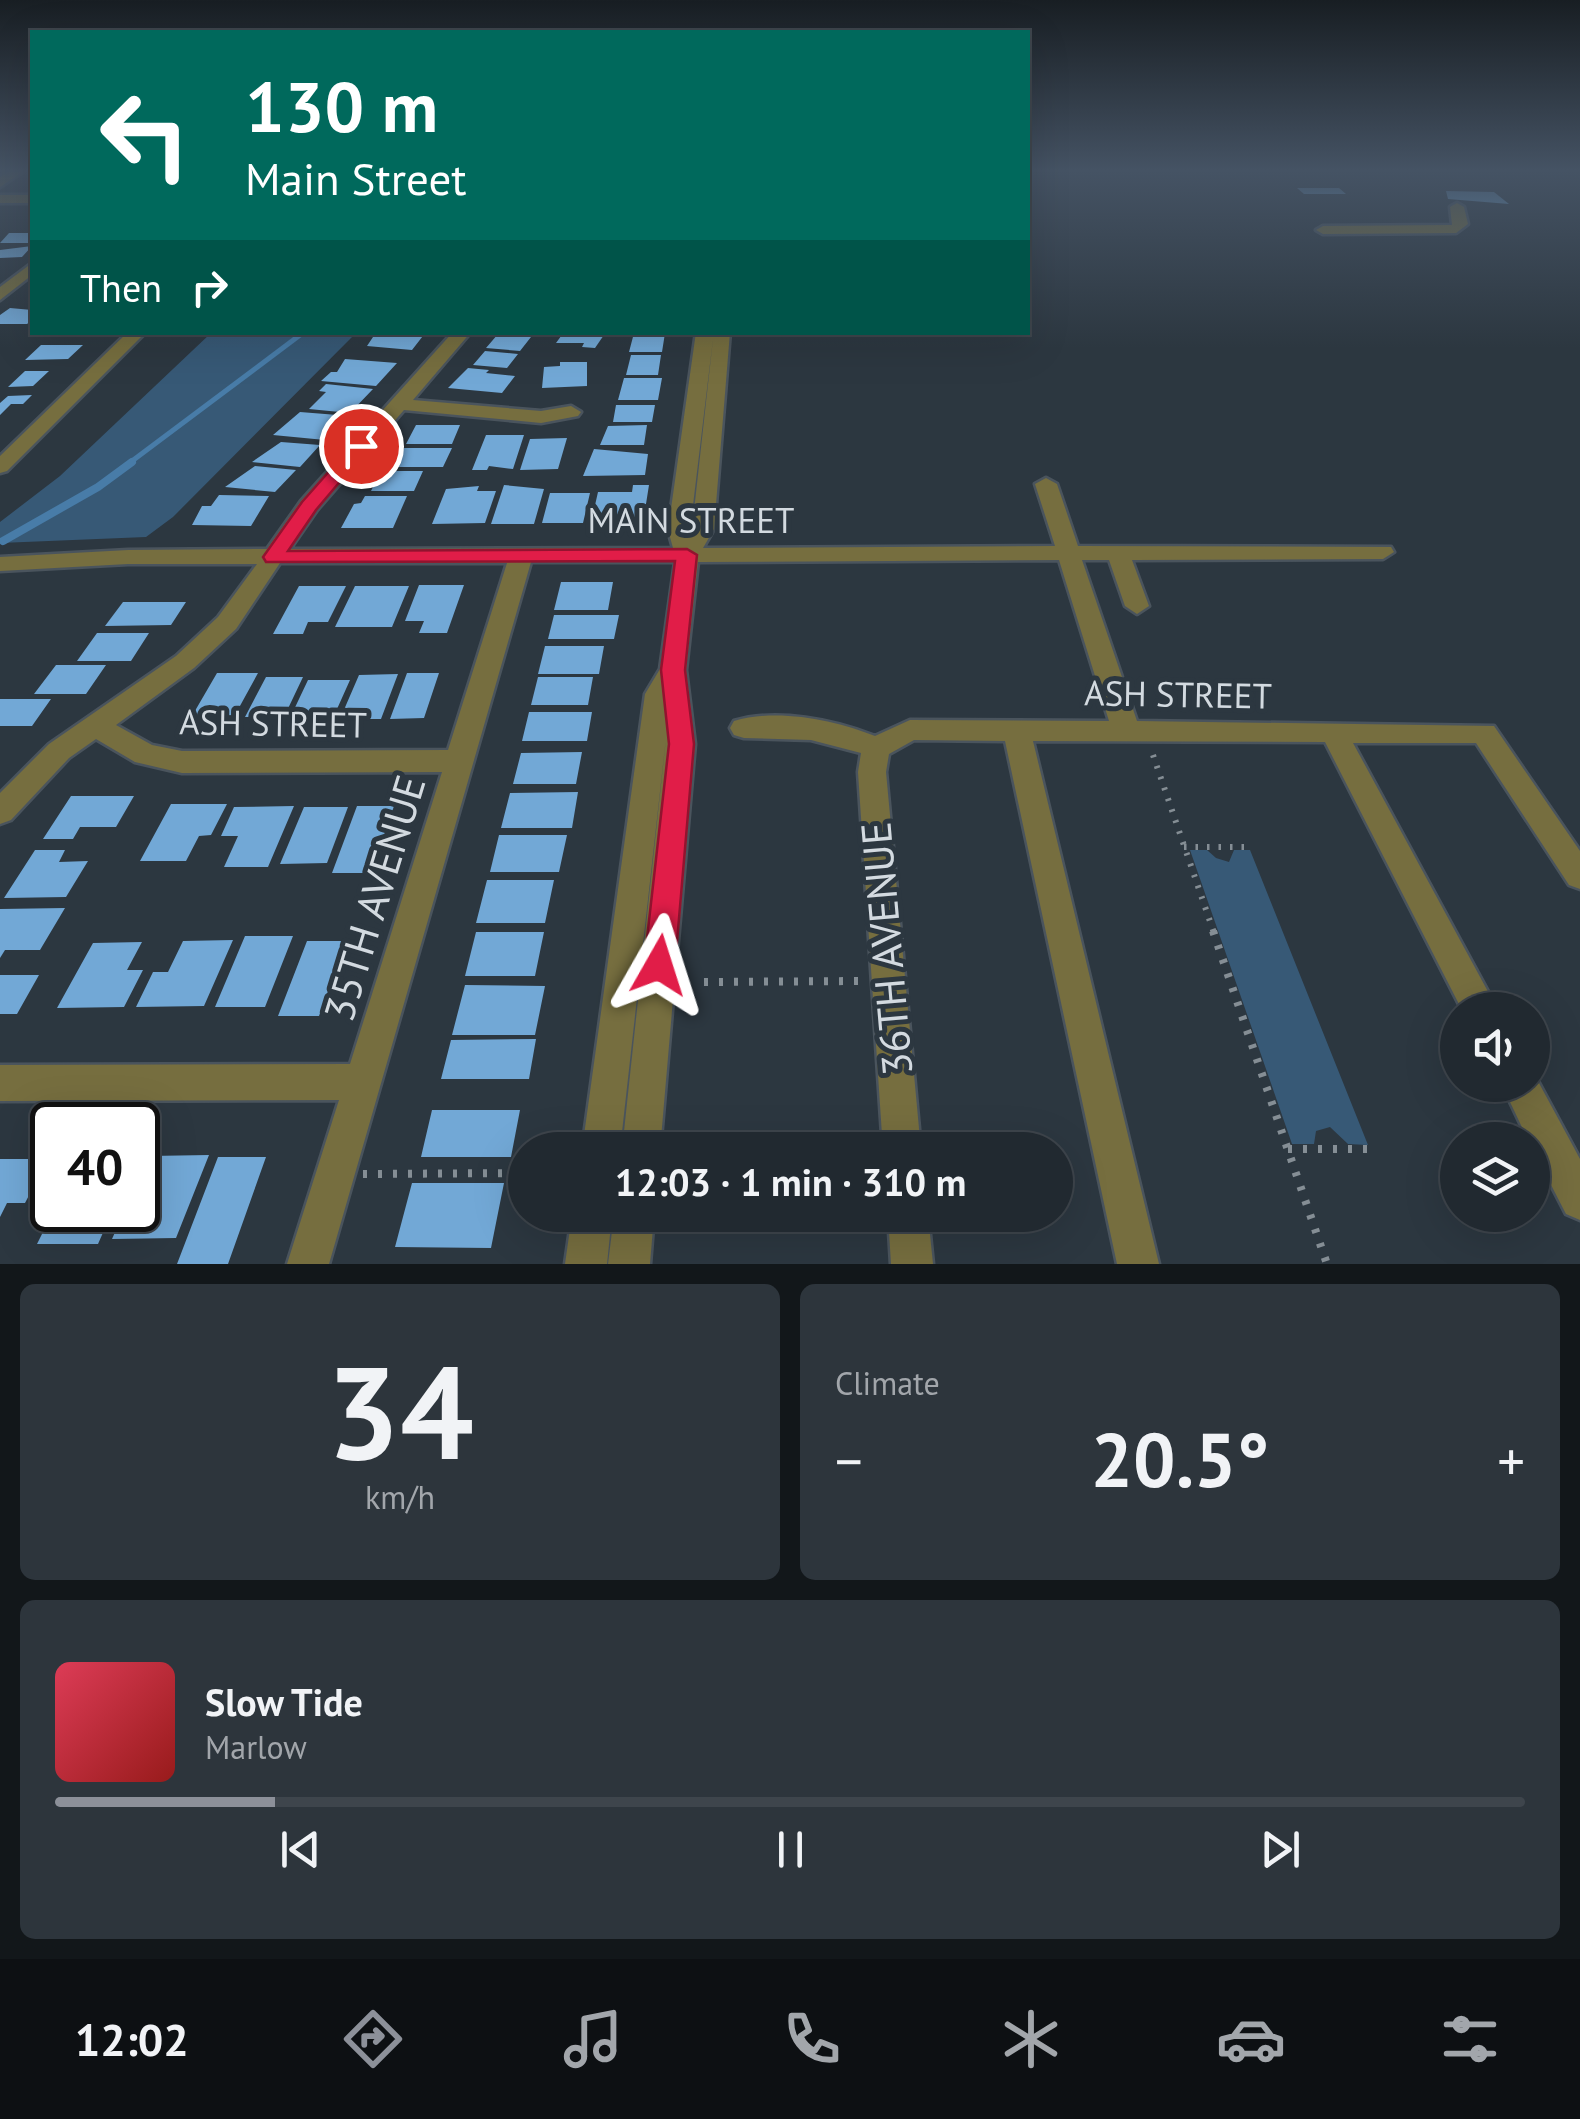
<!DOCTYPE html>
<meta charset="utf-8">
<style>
:root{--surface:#212930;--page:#2d353c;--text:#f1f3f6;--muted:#a2a6ab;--line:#3e454c;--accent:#8c9099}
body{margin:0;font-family:"PT Sans",sans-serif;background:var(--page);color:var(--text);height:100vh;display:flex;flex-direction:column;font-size:38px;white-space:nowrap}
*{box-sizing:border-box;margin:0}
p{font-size:32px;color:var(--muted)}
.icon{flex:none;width:55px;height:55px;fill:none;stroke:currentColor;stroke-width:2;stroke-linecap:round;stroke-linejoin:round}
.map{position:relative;height:1264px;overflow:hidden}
.side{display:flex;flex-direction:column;gap:20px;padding:20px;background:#12171a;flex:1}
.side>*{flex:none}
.guide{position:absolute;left:30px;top:30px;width:1000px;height:305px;border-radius:0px;box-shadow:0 10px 40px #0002,0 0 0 2px var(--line);background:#00695c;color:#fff;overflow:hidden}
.tools{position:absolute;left:1440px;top:992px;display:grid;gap:20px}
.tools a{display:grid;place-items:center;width:110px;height:110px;border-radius:50%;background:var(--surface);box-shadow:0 10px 40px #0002,0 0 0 2px var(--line);font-size:50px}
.speed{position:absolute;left:30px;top:1102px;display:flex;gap:20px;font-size:50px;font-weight:700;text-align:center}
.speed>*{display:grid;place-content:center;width:130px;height:130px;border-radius:50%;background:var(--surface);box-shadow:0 10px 40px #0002,0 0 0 2px var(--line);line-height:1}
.speed .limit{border:5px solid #111;border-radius:15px;background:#fff;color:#111}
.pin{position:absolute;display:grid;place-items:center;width:85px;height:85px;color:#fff;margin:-42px;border:5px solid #fff;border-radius:50%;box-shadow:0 2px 10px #0007}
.me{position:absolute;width:110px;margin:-55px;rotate:6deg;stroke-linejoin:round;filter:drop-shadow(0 0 8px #0008)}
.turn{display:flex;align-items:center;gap:35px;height:210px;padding:0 50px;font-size:45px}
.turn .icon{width:130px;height:130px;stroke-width:2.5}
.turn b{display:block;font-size:70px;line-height:85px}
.then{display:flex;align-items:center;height:95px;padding:0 50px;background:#0003;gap:20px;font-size:38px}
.big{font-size:75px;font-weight:800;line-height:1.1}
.side .card{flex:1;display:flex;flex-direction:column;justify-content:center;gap:15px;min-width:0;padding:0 35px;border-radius:15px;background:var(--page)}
.side .dial{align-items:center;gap:0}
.dial b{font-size:130px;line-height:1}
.song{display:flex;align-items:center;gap:30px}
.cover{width:120px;height:120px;border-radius:15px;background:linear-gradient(135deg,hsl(350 70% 55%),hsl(0 70% 35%))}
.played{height:10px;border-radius:5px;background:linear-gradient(90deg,var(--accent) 15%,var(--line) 15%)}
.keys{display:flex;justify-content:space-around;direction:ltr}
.heat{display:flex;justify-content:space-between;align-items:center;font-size:55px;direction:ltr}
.side .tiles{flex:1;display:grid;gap:20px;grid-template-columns:1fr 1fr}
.card:last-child{grid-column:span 2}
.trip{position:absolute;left:508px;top:1132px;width:565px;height:100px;border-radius:50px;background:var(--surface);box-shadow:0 10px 40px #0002,0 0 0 2px var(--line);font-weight:800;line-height:100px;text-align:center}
.menu{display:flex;height:160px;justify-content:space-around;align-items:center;background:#0d1013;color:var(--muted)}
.menu .icon{width:70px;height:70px}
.menu .current{color:var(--accent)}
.menu b{font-size:45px;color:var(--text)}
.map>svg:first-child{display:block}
.green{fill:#375976}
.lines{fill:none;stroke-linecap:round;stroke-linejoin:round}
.stream-far1{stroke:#487ca8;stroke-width:5}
.stream{stroke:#487ca8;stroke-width:8}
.building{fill:#72a8d6}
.minor-casing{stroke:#4a545d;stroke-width:5}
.path-far1{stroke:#858e95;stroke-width:6;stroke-dasharray:2.5 9;stroke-linecap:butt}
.path{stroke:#858e95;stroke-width:8;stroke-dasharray:4 11;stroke-linecap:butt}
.minor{fill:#766e3f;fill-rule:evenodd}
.route{fill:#e11d48;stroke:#92132f;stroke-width:2.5}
.labels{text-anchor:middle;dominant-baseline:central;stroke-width:10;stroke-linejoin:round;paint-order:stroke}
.street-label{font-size:35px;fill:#d3dae0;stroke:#2c3740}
.near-street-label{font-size:42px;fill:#d3dae0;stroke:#2c3740}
</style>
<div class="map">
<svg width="1580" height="1264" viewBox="0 0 1580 1264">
<rect width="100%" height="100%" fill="#2c3740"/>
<path class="green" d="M 211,333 L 356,333 L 173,517 L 146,537 L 0,543 L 0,522 L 60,476 Z
M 1190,850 L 1207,850 L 1216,858 L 1229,862 L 1234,850 L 1250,850 L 1368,1145 L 1348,1144 L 1330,1127 L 1316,1131 L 1314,1144 L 1292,1144 Z"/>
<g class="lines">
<path class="stream-far1" d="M 128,464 L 304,332"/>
<path class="stream" d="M 3,541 L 98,487 L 132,462"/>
</g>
<path class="building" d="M 1297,188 L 1339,188 L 1346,194 L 1304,194 Z
M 1446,191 L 1494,192 L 1509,204 L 1448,199 Z
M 9,233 L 32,233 L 32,243 L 0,243 Z
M 32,246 L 22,257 L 0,258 L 0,250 Z
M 10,308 L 32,310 L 32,320 L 27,324 L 0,324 L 0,315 Z
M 384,332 L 426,332 L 412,350 L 367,346 L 375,334 Z
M 564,332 L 606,332 L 595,348 L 582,347 L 584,343 L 556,343 Z
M 634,333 L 665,333 L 662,352 L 629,352 Z
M 498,334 L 531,337 L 520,351 L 486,348 Z
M 41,345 L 83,345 L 68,359 L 25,360 Z
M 485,351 L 518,354 L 507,368 L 473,365 Z
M 631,355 L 661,355 L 658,375 L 626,375 Z
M 345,359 L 397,363 L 376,386 L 321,381 L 331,372 L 337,372 Z
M 560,362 L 587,362 L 587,386 L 542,388 L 544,367 L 560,366 Z
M 468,368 L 489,370 L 486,373 L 515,376 L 502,393 L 448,388 Z
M 25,371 L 49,371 L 33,386 L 8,387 Z
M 624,378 L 662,378 L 658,400 L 618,400 Z
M 326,384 L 373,389 L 350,413 L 309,409 L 326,392 L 319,391 Z
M 32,395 L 23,404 L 11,404 L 0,415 L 0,403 L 8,396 Z
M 616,405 L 655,405 L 652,422 L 613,422 Z
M 300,412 L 350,416 L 325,440 L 273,435 Z
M 416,425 L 460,425 L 452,444 L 406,444 Z
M 647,425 L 644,445 L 600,445 L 608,426 Z
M 486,435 L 524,435 L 513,469 L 489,466 L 487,470 L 472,470 Z
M 567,438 L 558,469 L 520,470 L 530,439 Z
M 281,442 L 320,445 L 300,467 L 252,462 Z
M 404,448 L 452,448 L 443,467 L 395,467 Z
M 594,449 L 648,454 L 645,475 L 583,476 Z
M 255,466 L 296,470 L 275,492 L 225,487 Z
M 381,471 L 423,471 L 414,491 L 371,491 Z
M 504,485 L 544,489 L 534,524 L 491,524 Z
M 633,485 L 649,485 L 643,523 L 591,523 L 598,492 L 632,492 Z
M 479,486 L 477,491 L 496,491 L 485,523 L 432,524 L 446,489 Z
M 550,493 L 590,493 L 583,523 L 542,523 Z
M 219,495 L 269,496 L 251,526 L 192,525 L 202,506 L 211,506 Z
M 365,496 L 407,496 L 393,528 L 341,528 L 354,504 L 361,503 Z
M 561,582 L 613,582 L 608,610 L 554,610 Z
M 419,585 L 464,585 L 447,633 L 419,633 L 424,621 L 405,621 Z
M 299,586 L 346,586 L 328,622 L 308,622 L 303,634 L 273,634 Z
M 355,586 L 409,586 L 392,627 L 335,627 Z
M 123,602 L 186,602 L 171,625 L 105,626 Z
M 554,615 L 619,615 L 614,639 L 548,639 Z
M 97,633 L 149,633 L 131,661 L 77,661 Z
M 545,646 L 604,646 L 599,674 L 538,674 Z
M 56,665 L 106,665 L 86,694 L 34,694 Z
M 217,673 L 258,673 L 235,715 L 192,716 Z
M 407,673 L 439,673 L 424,718 L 390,719 Z
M 398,674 L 381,719 L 340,719 L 359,675 Z
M 266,677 L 303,677 L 284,717 L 245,717 Z
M 538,677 L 593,677 L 588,705 L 531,705 Z
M 308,680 L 350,680 L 333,718 L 290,718 Z
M 0,699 L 51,699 L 32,726 L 0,726 Z
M 529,712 L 592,712 L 587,741 L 522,741 Z
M 582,752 L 576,784 L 513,784 L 521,753 Z
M 578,792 L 572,828 L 501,828 L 510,793 Z
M 71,796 L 134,796 L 116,827 L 80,827 L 73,839 L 43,839 Z
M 171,804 L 227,804 L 211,835 L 199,836 L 186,861 L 140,861 Z
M 294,806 L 268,867 L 224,867 L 238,836 L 221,836 L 234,807 Z
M 357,806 L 394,806 L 371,873 L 332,873 Z
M 304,807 L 348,807 L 327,863 L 280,864 Z
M 499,835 L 567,835 L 559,872 L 490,872 Z
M 35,850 L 65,850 L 59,862 L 88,861 L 66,897 L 4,898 Z
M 487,880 L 554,880 L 545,923 L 476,923 Z
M 65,908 L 40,950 L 5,950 L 0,958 L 0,909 Z
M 476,932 L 544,932 L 535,976 L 465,976 Z
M 245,936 L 293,936 L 265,1007 L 215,1007 Z
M 233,940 L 204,1006 L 136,1007 L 153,972 L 168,972 L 183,941 Z
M 307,941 L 346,941 L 319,1016 L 278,1016 Z
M 142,942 L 127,970 L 143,970 L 124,1007 L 57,1008 L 93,943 Z
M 0,975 L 39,975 L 17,1014 L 0,1014 Z
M 465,985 L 545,986 L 535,1035 L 452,1035 Z
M 536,1039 L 529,1079 L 441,1079 L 451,1040 Z
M 432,1110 L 520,1110 L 511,1157 L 421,1157 Z
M 209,1155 L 176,1238 L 112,1239 L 125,1210 L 138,1210 L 138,1181 L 149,1156 Z
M 218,1157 L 266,1157 L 228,1264 L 177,1264 Z
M 0,1159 L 48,1159 L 25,1203 L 7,1203 L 0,1217 Z
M 412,1183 L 504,1183 L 491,1248 L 395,1247 Z
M 54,1210 L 113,1210 L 98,1244 L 37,1244 Z"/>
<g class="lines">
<g class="minor-casing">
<path id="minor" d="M 10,171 L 24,171 L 0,187 L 0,177 Z
M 0,195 L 32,195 L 32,203 L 0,203 Z
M 1457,203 L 1464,207 L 1468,224 L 1456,233 L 1323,234 L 1316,230 L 1323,226 L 1452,225 L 1450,207 Z
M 32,263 L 32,275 L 0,300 L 0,287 Z
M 128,332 L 146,332 L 7,471 L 0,473 L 0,456 Z
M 453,332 L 471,332 L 413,400 L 541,411 L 571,406 L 581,412 L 578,416 L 541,423 L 404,410 L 317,510 L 290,549 L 673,548 L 668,530 L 696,332 L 730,332 L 714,529 L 703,548 L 1055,546 L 1035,484 L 1046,478 L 1057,484 L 1078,546 L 1391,547 L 1394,552 L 1383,559 L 1132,560 L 1149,606 L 1137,614 L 1125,606 L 1109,560 L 1082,560 L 1137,721 L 1494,726 L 1580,851 L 1580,889 L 1569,885 L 1476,743 L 1353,743 L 1498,1010 L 1462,1010 L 1325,742 L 1033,741 L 1159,1264 L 1117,1264 L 1005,741 L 914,740 L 889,754 L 886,772 L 921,1150 L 883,1150 L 858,772 L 861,753 L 811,740 L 744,738 L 734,735 L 730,728 L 734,721 C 777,708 835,720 875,736 L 910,720 L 1109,721 L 1059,560 L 698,562 L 686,670 L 695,744 L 660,1150 L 622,1150 L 666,738 L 620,1150 L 582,1150 L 645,694 L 660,669 L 675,562 L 531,562 L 329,1264 L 287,1264 L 339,1100 L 0,1101 L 0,1065 L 350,1064 L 442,772 L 182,773 L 135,762 L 96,739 L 69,758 L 11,820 L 0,824 L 0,793 L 49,744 L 176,656 L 218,617 L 257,564 L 128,564 L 0,571 L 0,557 L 128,550 L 267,549 L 301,501 ZM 713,339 L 692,529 L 691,531 L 690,530 ZM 280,563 L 507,563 L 448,750 L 182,751 L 152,745 L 116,725 L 194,668 L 236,629 Z
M 1533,1072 L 1580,1159 L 1580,1220 L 1566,1214 L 1532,1148 L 1532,1140 L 1528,1140 L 1502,1085 L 1532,1085 Z
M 572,1215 L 612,1215 L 607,1264 L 565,1264 Z
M 614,1215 L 654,1215 L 650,1264 L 608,1264 Z
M 888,1215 L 928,1215 L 933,1264 L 891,1264 Z"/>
</g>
<path class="path-far1" d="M 1153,755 L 1214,933
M 1184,847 L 1248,847"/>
<path class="path" d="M 1213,931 L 1327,1264
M 704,982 L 861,981
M 1288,1149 L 1369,1149
M 363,1174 L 525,1173"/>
<use href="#minor" class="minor"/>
</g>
<linearGradient id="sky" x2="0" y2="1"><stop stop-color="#181e23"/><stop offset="0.49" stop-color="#455364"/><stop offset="1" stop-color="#455364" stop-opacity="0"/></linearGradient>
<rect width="1580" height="348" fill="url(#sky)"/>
<path class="route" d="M 361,441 L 370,446 L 316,510 L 288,551 L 687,549 L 697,555 L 685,670 L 694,744 L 675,965 L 670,975 L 659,979 L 648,975 L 644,965 L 669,744 L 661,670 L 675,561 L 266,562 L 263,557 L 302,502 L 355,442 Z"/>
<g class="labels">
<g class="street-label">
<text x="691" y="520">MAIN STREET</text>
<text transform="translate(1178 694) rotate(1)">ASH STREET</text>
<text transform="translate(273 723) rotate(1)">ASH STREET</text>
</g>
<g class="near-street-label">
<text transform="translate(374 898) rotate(-73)">35TH AVENUE</text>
<text transform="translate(886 949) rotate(-95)">36TH AVENUE</text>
</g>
</g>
</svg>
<div class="tools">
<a><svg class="icon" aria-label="sound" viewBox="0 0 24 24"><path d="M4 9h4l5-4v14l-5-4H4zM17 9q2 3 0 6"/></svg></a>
<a><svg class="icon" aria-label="layers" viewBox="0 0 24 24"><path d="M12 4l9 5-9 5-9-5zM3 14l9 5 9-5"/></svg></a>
</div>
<div class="speed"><div class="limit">40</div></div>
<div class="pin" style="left:361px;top:446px;background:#d93025"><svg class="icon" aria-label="arrive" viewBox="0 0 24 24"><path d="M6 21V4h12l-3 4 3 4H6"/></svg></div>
<svg class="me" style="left:659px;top:965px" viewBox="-20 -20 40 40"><path d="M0-17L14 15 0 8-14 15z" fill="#e11d48" stroke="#fff" stroke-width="4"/></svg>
<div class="trip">12:03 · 1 min · 310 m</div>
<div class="guide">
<div class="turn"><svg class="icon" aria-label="left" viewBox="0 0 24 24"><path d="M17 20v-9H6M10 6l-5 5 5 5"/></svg><div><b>130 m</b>Main Street</div></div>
<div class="then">Then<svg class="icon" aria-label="right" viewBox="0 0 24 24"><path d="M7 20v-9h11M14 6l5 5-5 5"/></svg></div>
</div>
</div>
<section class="side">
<div class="tiles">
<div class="card dial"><b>34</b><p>km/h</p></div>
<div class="card"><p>Climate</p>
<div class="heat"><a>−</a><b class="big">20.5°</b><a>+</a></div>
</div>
<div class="card">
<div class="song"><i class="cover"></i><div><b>Slow Tide</b><p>Marlow</p></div></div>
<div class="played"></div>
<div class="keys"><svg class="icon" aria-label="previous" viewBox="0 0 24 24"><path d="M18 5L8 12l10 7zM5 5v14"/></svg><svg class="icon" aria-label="pause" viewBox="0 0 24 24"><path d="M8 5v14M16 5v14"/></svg><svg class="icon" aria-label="next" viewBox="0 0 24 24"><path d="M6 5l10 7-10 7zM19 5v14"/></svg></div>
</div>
</div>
</section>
<nav class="menu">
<b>12:02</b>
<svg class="icon current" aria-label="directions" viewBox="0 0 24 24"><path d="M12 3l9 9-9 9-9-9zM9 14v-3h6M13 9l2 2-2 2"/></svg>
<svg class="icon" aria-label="music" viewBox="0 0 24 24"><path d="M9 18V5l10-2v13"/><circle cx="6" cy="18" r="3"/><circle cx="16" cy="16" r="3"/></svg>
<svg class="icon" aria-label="phone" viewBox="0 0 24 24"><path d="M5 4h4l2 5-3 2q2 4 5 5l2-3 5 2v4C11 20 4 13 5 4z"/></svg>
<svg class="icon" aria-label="climate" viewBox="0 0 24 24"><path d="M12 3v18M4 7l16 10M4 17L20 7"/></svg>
<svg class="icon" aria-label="car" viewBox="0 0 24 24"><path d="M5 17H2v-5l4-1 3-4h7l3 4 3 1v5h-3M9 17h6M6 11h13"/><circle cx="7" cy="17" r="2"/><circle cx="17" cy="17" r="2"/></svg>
<svg class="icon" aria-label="filters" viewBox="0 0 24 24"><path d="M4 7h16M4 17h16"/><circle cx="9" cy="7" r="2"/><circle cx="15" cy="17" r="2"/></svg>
</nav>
